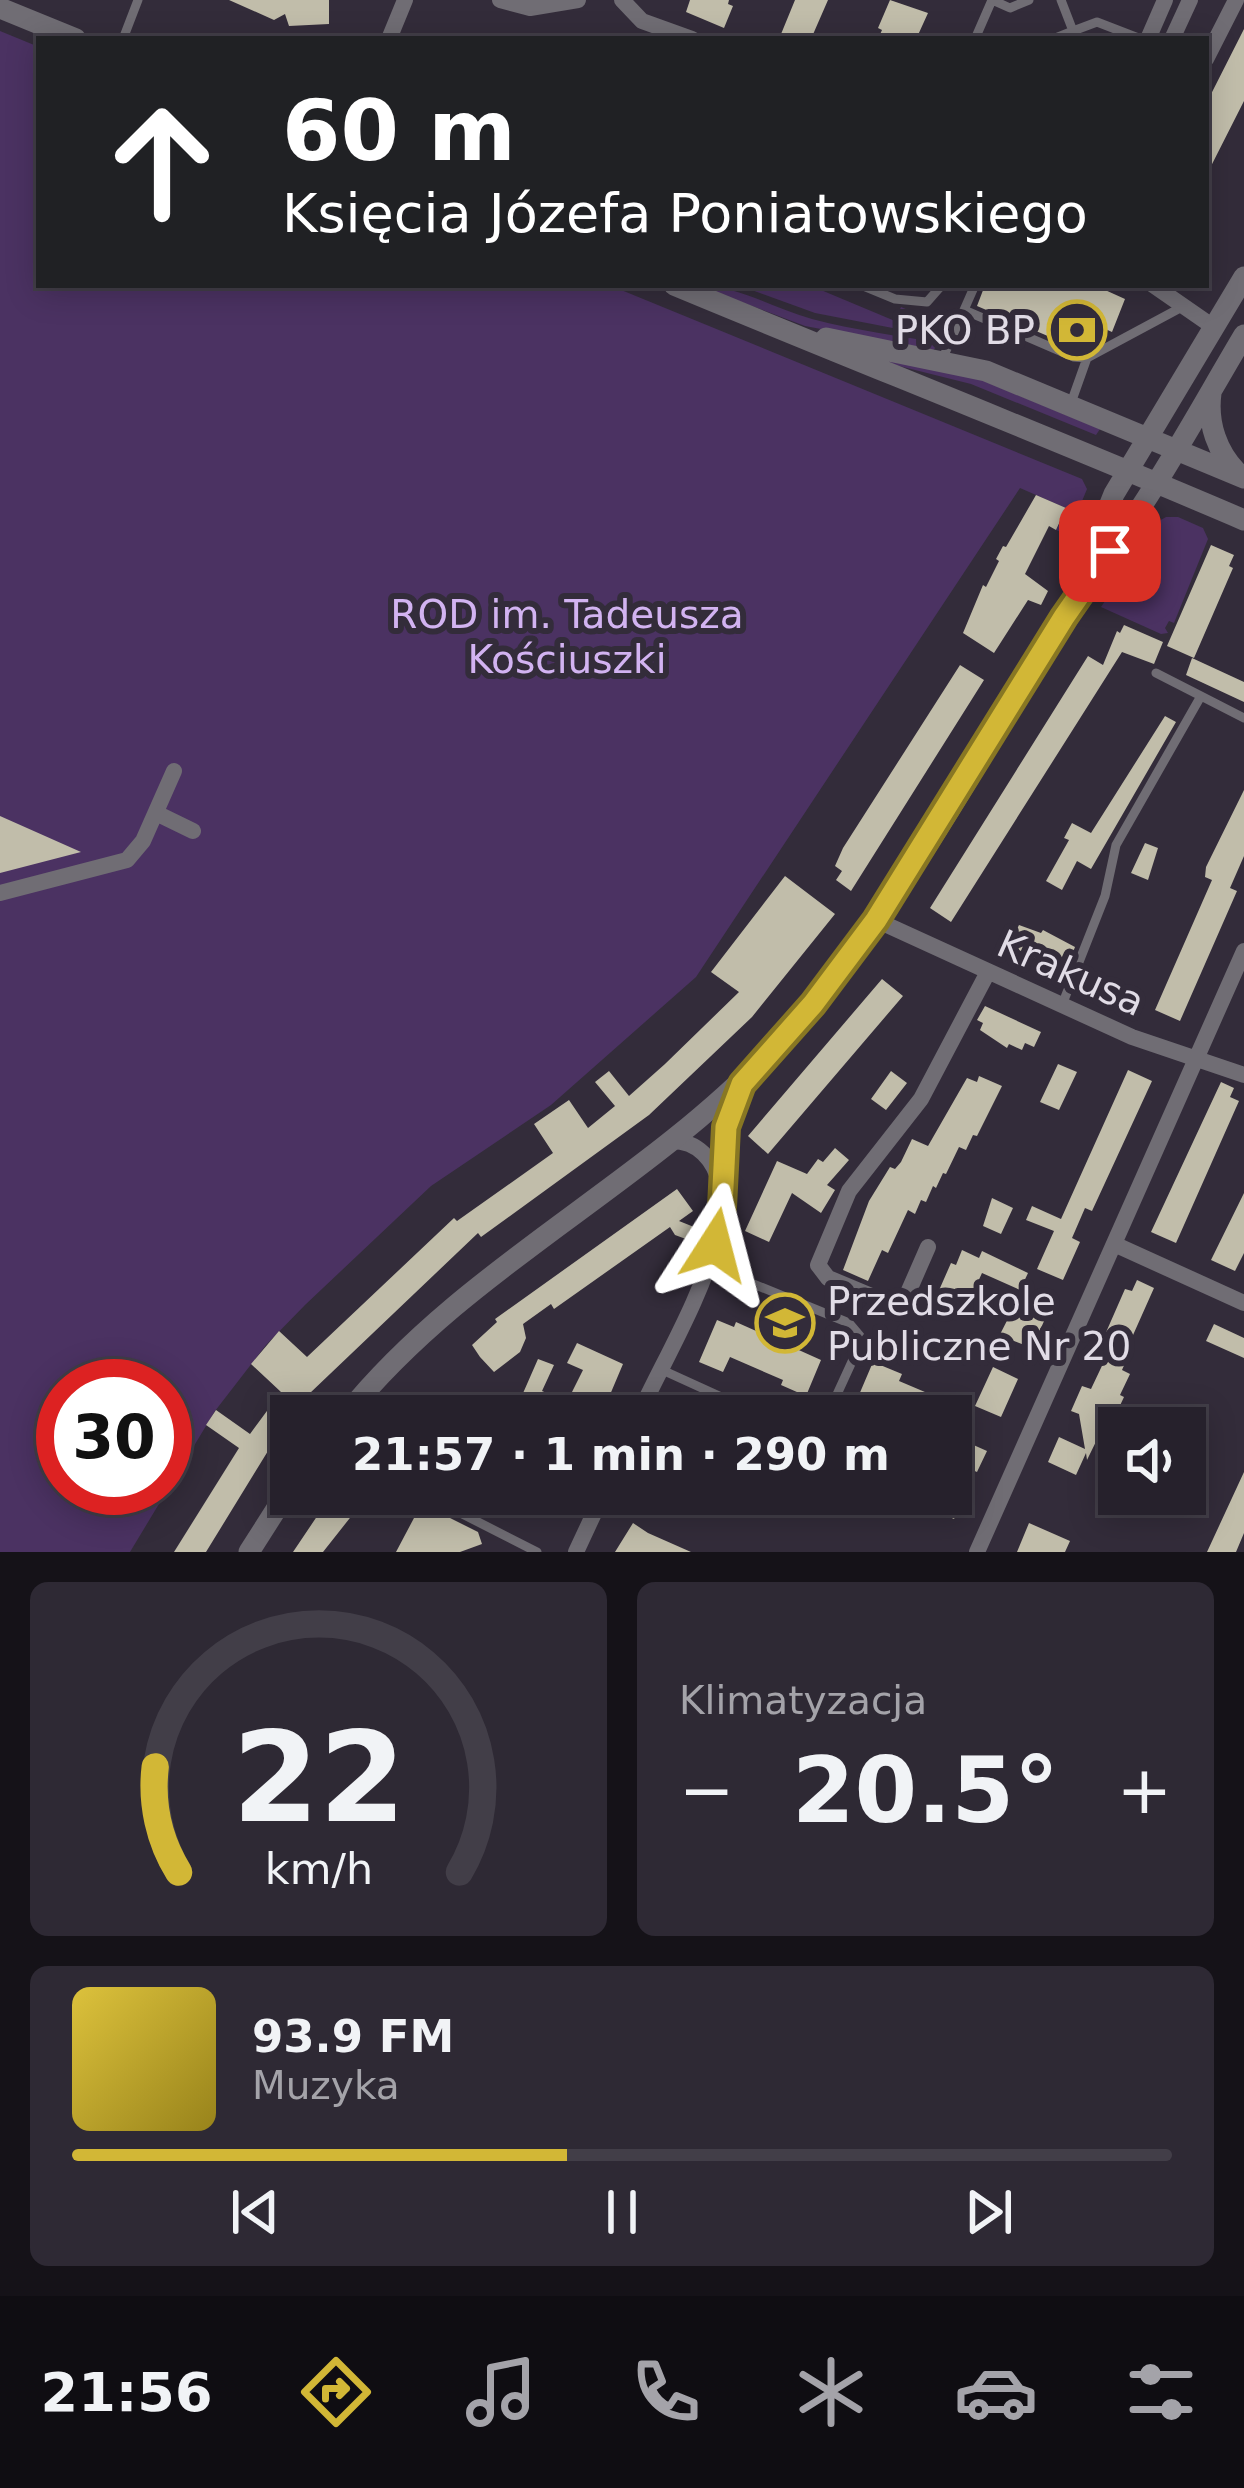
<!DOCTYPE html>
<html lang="pl">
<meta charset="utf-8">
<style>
:root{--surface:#26212c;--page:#2e2934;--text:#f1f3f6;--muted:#a4a3a9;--line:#423e48;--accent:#d2b736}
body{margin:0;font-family:"DejaVu Sans",sans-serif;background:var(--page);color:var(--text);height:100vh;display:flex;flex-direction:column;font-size:45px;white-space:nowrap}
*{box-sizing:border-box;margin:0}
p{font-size:39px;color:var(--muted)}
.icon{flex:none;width:66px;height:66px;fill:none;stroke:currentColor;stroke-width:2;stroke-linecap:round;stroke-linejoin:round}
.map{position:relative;height:1552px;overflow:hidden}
.details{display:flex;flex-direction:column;gap:30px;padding:30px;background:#151218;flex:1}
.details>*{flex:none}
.hud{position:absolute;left:36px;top:36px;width:1173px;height:252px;border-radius:0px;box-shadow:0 6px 30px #0003,0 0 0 3px var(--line);background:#202124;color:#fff;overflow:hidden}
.tools{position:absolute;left:1098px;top:1407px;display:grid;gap:24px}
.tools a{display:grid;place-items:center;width:108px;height:108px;border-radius:0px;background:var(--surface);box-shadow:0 6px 30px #0003,0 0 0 3px var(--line);font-size:60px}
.speed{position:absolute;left:36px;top:1359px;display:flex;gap:24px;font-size:60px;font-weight:700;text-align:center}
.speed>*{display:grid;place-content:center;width:156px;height:156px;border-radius:50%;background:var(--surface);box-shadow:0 6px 30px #0003,0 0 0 3px var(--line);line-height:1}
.speed .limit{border:18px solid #d22;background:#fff;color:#111}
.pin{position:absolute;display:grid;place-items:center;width:102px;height:102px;color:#fff;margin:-51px;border-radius:24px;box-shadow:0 6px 18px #0006}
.me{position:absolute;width:132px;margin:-66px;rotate:9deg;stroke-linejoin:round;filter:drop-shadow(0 0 9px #0008)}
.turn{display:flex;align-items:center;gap:42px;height:252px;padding:0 48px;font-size:54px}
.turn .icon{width:156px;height:156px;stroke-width:2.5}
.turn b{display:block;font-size:84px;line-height:102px}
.big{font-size:90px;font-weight:700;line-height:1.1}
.details .widget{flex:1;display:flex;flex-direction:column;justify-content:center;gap:18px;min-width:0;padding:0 42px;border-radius:18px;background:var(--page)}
.details .dial{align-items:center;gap:0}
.dial svg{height:312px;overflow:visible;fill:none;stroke:var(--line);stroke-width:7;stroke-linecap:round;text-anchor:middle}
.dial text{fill:var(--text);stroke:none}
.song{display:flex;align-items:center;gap:36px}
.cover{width:144px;height:144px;border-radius:18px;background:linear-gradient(135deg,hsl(50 70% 55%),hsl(50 70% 35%))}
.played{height:12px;border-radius:6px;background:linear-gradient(90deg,var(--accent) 45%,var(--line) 45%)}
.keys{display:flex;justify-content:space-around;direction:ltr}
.heat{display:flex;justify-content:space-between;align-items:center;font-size:66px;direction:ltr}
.details .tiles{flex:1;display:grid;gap:30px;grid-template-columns:1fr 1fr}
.widget:last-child{grid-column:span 2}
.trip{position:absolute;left:270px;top:1395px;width:702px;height:120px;border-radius:0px;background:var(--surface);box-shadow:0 6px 30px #0003,0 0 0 3px var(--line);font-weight:700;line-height:120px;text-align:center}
.menu{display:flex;height:192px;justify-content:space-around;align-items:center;background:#0f0d12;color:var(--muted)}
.menu .icon{width:84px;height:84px}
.menu .active{color:var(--accent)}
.menu b{font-size:54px;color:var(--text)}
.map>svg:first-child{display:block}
.green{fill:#4b3262;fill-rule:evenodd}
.building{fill:#c1bdaa}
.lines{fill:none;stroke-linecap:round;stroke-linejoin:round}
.service{stroke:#706d74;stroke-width:9}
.minor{stroke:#706d74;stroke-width:16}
.tertiary{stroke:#706d74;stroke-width:21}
.route-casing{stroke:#887723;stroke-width:30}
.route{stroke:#d2b736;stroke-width:21}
.labels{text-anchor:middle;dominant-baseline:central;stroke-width:12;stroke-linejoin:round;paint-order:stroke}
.poi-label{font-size:39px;fill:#e1dce6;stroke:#332c3a;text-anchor:end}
.park-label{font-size:39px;fill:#d2b3f1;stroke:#332c3a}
.street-label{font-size:39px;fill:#e1dce6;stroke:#332c3a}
</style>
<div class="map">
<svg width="1244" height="1552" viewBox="0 0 1244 1552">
<rect width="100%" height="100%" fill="#332c3a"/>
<path class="green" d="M 0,31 L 39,47 L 39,285 L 609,285 L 1082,479 L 1087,489 L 1068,535 L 1056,530 L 1068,509 L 1020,488 L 696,977 L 551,1105 L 431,1186 L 305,1305 L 266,1345 L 215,1411 L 130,1552 L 0,1552 ZM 63,1386 L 165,1386 L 165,1488 L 63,1488 Z
M 696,285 C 737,285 773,308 812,319 C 854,330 898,336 941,343 L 933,350 L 805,326 Z
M 738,285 L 809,285 L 895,321 L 901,307 L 920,315 L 917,324 L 937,332 L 929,335 L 815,313 Z
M 870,352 L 955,369 L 1100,429 L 1096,435 L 971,384 L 891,364 Z
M 1166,517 L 1178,517 L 1203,528 L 1208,539 L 1174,623 L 1169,621 L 1165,628 L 1168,633 L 1161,634 L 1101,607 L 1159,521 Z"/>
<path class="building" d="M 229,0 L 329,0 L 329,24 L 289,26 L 285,14 L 274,20 Z
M 690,0 L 729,0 L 728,4 L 733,6 L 724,28 L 686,12 Z
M 795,0 L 828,0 L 811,39 L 779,39 Z
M 890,0 L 928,13 L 918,35 L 878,39 L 882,30 L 878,28 Z
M 1244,29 L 1244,101 L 1206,176 L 1206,104 Z
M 985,285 L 1094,285 L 1125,299 L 1112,332 L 1092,323 L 1081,349 L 1076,348 L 977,306 Z
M 1036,495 L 1066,508 L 1056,530 L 1049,526 L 1025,574 L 1048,591 L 1041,605 L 1028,600 L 994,653 L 963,633 L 983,585 L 986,587 L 999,561 L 996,559 L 1003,546 L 1006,547 Z
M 1211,545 L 1234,555 L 1229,566 L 1233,568 L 1194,658 L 1167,646 Z
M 1124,625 L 1163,642 L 1154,664 L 1122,652 L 951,922 L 930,908 L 1088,656 L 1103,665 L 1117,631 L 1120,633 Z
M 1192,658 L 1244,682 L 1244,702 L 1186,675 Z
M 960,665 L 984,680 L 851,891 L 836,880 L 842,871 L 835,866 L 843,848 Z
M 1165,716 L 1176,722 L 1091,869 L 1077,861 L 1062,890 L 1046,881 L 1069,840 L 1064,838 L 1072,823 L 1091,833 Z
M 1244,790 L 1244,856 L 1230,888 L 1237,891 L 1180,1021 L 1155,1010 L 1212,880 L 1205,877 L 1206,867 Z
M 0,816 L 81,852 L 0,873 Z
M 1145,843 L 1158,848 L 1148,880 L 1131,873 Z
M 785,876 L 835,914 L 752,1017 L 649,1115 L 481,1237 L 478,1233 L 309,1394 L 312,1396 L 297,1416 L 291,1416 L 291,1424 L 279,1440 L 276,1438 L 206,1552 L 174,1552 L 239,1448 L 206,1425 L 216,1410 L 250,1434 L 281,1392 L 251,1364 L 279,1331 L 307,1357 L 454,1218 L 457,1221 L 553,1153 L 534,1124 L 569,1100 L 588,1128 L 615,1106 L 595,1082 L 609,1071 L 629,1096 L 665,1064 L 739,992 L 711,972 Z
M 1019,925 L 1041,933 L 1043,930 L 1075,947 L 1065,973 L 1009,945 Z
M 882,979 L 903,996 L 768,1154 L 748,1136 Z
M 985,1006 L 1041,1032 L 1034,1047 L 1025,1043 L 1022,1050 L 1009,1044 L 1007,1048 L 980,1030 L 983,1023 L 977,1020 Z
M 1058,1064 L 1077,1072 L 1059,1110 L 1040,1102 Z
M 1128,1070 L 1152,1081 L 1092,1211 L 1085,1208 L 1072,1238 L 1080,1242 L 1063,1280 L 1037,1269 L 1054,1231 L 1026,1220 L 1032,1206 L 1061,1219 Z
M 891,1071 L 907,1083 L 886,1110 L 871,1099 Z
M 979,1076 L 1002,1086 L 977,1136 L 973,1135 L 966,1150 L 959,1147 L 946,1174 L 943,1173 L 936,1188 L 933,1186 L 926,1202 L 921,1200 L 915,1214 L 908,1210 L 888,1253 L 882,1250 L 868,1281 L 843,1270 L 869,1201 L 890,1167 L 895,1169 L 901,1162 L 912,1139 L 928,1146 L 967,1078 L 977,1082 Z
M 1221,1082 L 1234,1088 L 1230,1097 L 1239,1101 L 1176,1243 L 1151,1232 Z
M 835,1148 L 849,1160 L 827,1185 L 835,1190 L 821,1213 L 792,1193 L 769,1242 L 745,1231 L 777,1161 L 807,1174 L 818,1159 L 823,1162 Z
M 677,1189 L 693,1211 L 679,1221 L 699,1229 L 694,1242 L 675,1235 L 670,1227 L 554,1309 L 551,1304 L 523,1324 L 526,1338 L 520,1352 L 494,1372 L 480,1357 L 472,1345 L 497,1322 L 495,1319 Z
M 1244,1193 L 1244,1253 L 1235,1271 L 1211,1260 Z
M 992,1198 L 1013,1208 L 1001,1234 L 983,1226 Z
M 962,1250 L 979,1258 L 982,1251 L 1028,1273 L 1020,1290 L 982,1273 L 960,1321 L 933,1304 L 951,1263 L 956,1265 Z
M 1137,1280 L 1154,1288 L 1121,1362 L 1125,1363 L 1122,1370 L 1130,1374 L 1120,1395 L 1124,1397 L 1116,1414 L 1111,1411 L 1087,1460 L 1086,1453 L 1076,1475 L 1048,1462 L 1059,1437 L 1085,1449 L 1079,1414 L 1071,1411 L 1082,1386 L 1091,1389 L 1109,1351 L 1100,1346 L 1125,1289 L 1132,1291 Z
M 1019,1297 L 1049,1310 L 1032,1348 L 1014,1341 L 1004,1365 L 988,1358 Z
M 717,1320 L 734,1327 L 736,1322 L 821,1360 L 806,1396 L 781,1385 L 783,1380 L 730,1357 L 723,1372 L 699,1362 Z
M 1214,1324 L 1244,1338 L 1244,1358 L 1206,1341 Z
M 577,1343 L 623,1364 L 601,1416 L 513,1416 L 538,1359 L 554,1365 L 542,1391 L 567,1402 L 583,1370 L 567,1363 Z
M 873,1362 L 902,1374 L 899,1381 L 932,1395 L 923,1416 L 850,1416 Z
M 993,1367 L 1018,1379 L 1001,1417 L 975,1406 Z
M 417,1393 L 443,1416 L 396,1416 Z
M 951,1435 L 987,1451 L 977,1472 L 963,1466 L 951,1494 L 964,1499 L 954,1519 L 930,1508 L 937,1494 L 951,1494 Z
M 1244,1472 L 1244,1533 L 1236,1552 L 1207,1552 Z
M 332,1494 L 364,1494 L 354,1507 L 357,1509 L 323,1552 L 293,1552 Z
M 508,1494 L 525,1494 L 515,1517 L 501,1511 Z
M 422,1502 L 426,1510 L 430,1508 L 478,1532 L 482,1544 L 460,1552 L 396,1552 L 414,1518 L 400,1511 Z
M 633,1523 L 648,1533 L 691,1552 L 615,1552 Z
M 1029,1523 L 1070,1541 L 1065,1552 L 1017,1552 Z"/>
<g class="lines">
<path class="service" d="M 992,0 L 1010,8 L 1029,0
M 1061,0 L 1073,31 L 1097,22 L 1141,39
M 123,39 L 138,0
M 975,39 L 992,0
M 1053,39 L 1073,31
M 861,285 L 895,299 L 927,302 L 942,285
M 964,310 L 1074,357 L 1087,358 L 1182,307
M 942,360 L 975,285
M 1071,403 L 1087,358
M 1156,673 L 1201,696
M 1062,1005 L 1105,896 L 1116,845 L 1201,696 L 1244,718
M 707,1265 L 849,1323 L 860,1336 L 860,1344 L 827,1416
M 660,1369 L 763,1416
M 431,1498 L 537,1552"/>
<path class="minor" d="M 500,0 L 530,8 L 578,0
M 622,0 L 642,21 L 692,39
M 389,39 L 405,0
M 1148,39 L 1165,0
M 1172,39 L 1190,0
M 1206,59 L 1236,0
M 1153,285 L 1215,328
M 156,813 L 193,831
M 0,893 L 127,860 L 143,841 L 174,771
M 876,920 L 1132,1037 L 1244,1075
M 672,1141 C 698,1141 714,1160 720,1184
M 1114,1244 L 1244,1303
M 928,1247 L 907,1295 L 895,1306 L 828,1278 L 818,1265 L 849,1191 L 921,1099 L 988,972
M 638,1416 C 665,1358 701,1299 717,1237 C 730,1185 718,1134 743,1083
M 576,1552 L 603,1494
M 977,1552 L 1244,951"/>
<path class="tertiary" d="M 0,8 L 76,39
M 674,285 C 864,364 1055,439 1244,520
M 826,338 L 986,371 L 1244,478
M 1211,393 C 1207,423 1217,453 1239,474
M 1080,578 L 1114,494 L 1244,277
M 345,1416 C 463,1269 638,1189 767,1055 C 886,932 975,766 1063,619 C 1086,580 1116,545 1141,507 C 1178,451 1210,392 1244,335
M 249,1552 L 291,1486"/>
</g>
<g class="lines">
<g class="route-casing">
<path id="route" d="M 715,1245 L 722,1207 L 726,1127 L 742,1084 L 813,1004 L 876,920 L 1064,617 L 1110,551"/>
</g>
<use href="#route" class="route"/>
</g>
<defs>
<g id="bank-ring" transform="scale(3)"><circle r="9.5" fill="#332c3a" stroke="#d2b736" stroke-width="1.5"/><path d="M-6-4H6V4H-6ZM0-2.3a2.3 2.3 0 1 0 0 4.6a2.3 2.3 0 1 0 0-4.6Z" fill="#d2b736"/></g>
<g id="school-ring" transform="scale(3)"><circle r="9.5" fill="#332c3a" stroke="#d2b736" stroke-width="1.5"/><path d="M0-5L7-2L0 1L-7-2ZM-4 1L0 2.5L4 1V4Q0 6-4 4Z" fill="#d2b736"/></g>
</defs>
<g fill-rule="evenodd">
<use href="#bank-ring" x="1077" y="330"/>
<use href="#school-ring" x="785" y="1323"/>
</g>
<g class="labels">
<g class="poi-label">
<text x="1035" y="330">PKO BP</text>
<text x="827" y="1301" text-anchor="start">Przedszkole<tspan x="827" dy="45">Publiczne Nr 20</tspan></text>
</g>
<g class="park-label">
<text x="567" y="614">ROD im. Tadeusza<tspan x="567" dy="45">Kościuszki</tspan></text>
</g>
<g class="street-label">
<text transform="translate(1071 973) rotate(24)">Krakusa</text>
</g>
</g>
</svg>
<div class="tools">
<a><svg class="icon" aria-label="sound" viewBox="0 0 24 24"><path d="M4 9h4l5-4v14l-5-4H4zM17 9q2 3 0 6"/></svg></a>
</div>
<div class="speed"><div class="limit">30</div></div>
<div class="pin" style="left:1110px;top:551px;background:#d93025"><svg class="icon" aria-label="arrive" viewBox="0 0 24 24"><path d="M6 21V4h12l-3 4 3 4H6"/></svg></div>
<svg class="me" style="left:715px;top:1245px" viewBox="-20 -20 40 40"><path d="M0-17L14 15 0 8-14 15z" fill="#d2b736" stroke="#fff" stroke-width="4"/></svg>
<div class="trip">21:57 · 1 min · 290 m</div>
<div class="hud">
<div class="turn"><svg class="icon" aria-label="ahead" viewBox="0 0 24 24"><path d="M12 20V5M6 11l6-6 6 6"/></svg><div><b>60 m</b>Księcia Józefa Poniatowskiego</div></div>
</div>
</div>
<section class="details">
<div class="tiles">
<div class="widget dial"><svg viewBox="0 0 100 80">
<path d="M14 69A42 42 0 1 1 86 69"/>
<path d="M14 69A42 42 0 0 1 8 42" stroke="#d2b736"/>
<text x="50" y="56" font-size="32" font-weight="700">22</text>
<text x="50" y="72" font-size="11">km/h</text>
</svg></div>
<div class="widget"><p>Klimatyzacja</p>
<div class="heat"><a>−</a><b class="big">20.5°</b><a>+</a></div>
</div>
<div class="widget">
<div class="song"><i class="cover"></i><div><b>93.9 FM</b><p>Muzyka</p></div></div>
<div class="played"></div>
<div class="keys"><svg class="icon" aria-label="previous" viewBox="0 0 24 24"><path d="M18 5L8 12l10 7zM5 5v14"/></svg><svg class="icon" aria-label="pause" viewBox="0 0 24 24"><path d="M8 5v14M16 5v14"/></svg><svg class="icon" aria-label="next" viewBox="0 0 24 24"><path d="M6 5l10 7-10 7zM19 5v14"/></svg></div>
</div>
</div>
</section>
<nav class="menu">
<b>21:56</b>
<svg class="icon active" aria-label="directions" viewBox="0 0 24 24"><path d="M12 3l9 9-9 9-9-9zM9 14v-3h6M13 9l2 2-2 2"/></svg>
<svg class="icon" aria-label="music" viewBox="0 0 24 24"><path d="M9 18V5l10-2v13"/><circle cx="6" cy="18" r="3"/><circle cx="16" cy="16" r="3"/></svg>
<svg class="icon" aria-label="phone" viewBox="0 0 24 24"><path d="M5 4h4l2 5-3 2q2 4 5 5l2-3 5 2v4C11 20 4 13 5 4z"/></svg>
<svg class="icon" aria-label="climate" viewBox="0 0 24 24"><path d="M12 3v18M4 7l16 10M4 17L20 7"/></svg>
<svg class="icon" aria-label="car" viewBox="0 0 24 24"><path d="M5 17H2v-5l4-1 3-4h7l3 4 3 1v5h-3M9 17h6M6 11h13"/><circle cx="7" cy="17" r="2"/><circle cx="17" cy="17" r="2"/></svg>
<svg class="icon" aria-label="filters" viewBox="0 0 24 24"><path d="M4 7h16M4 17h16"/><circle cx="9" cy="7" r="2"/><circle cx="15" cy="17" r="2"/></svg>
</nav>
